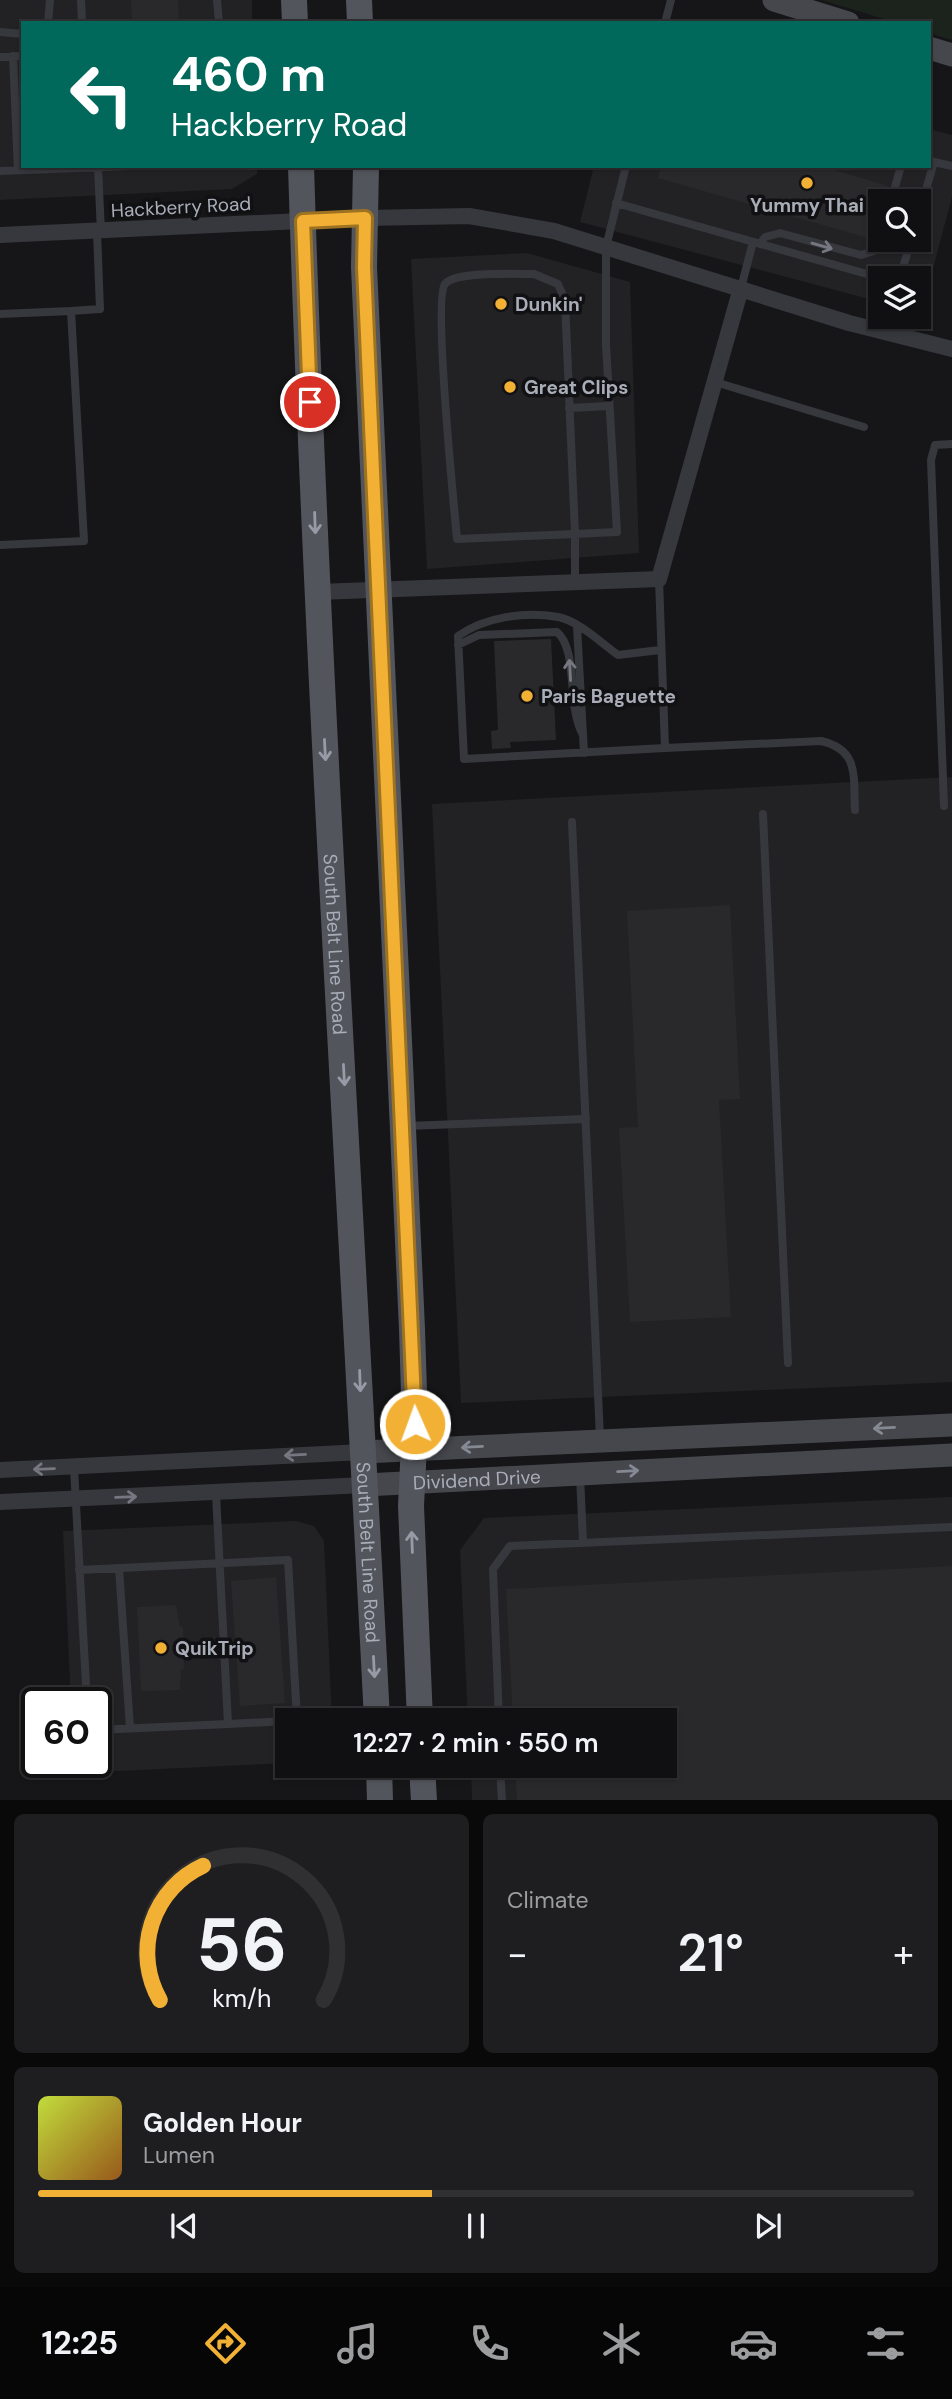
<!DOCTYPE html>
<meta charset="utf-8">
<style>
:root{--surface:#101012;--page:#1e1e20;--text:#f1f3f6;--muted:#9c9d9f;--line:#303032;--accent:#f2b134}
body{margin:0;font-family:"DM Sans",sans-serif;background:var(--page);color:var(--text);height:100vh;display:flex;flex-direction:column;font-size:26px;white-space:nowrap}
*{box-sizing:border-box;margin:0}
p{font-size:23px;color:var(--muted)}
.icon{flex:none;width:38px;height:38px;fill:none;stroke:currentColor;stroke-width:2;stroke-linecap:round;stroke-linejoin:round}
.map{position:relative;height:1800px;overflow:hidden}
.side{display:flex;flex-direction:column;gap:14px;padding:14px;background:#09090a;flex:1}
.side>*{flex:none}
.top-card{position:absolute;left:21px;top:21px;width:910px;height:147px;border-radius:0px;box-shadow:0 2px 5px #0004,0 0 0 2px var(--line);background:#00695c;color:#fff;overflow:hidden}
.buttons{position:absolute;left:868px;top:189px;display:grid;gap:14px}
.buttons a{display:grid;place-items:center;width:63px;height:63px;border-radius:0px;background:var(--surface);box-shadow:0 2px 5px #0004,0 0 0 2px var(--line);font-size:35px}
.speed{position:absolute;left:21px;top:1687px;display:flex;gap:14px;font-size:35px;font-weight:700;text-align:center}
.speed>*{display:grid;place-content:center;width:91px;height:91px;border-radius:50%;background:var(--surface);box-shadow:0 2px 5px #0004,0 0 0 2px var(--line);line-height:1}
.speed .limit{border:4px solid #111;border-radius:10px;background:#fff;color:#111}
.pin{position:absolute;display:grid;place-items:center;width:60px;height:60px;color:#fff;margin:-30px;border:4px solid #fff;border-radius:50%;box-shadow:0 2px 7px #0007}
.me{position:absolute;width:77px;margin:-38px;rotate:358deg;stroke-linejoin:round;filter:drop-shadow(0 0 5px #0008)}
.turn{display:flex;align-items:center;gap:24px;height:147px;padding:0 35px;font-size:32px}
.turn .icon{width:91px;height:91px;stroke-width:2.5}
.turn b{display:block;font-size:49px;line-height:60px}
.big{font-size:52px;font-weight:600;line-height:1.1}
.side .tile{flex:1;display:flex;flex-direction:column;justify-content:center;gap:10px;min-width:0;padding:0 24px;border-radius:10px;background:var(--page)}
.side .dial{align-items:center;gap:0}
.dial svg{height:182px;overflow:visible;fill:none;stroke:var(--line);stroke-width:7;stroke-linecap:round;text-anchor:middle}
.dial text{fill:var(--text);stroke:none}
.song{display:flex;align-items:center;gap:21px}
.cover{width:84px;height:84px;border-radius:10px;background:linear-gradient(135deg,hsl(70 70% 55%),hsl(30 70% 35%))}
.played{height:7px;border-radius:4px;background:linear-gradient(90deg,var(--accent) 45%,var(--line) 45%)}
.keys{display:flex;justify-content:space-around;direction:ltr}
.heat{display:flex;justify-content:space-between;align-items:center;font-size:38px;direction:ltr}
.side .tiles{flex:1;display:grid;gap:14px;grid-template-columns:1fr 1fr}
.tile:last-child{grid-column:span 2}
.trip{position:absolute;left:275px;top:1708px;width:402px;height:70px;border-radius:0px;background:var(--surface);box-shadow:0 2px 5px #0004,0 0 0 2px var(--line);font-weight:600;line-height:70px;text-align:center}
.tabs{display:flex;height:112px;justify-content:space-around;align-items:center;background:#060607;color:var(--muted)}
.tabs .icon{width:49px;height:49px}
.tabs .on{color:var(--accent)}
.tabs b{font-size:32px;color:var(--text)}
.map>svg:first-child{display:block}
.built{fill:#222225;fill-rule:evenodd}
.green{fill:#1c231d}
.building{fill:#29292c}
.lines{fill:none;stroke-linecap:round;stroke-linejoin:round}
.lane{stroke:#37383d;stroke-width:8}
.street{stroke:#37383d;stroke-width:16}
.secondary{stroke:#45474d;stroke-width:23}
.primary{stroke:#53555c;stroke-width:26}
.oneway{stroke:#757881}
.oneway2{stroke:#979ba6}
.oneway3{stroke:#858993}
.route-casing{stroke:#9d7322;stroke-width:18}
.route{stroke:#f2b134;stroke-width:12}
.poi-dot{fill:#f2b134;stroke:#111113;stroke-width:2.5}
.labels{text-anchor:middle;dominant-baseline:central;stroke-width:7;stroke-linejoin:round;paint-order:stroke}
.poi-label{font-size:19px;font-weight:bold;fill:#a8adb8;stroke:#111113;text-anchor:start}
.street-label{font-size:19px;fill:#a8adb8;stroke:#111113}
</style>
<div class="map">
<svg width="952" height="1801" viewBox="0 0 952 1801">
<rect width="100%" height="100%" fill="#161618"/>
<path class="built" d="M 0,0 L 252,0 L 252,23 L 23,23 L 23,166 L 257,166 L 257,174 L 232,189 L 0,200 Z
M 929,129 L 952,135 L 952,197 L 921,313 L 919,278 L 880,278 L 880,302 L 580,222 L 594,166 L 929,166 ZM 880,201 L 919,201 L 919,240 L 880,240 Z
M 527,253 L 630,282 L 639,553 L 427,569 L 411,259 Z
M 952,777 L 952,1382 L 461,1403 L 432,804 Z
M 952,1497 L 952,1800 L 472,1800 L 471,1766 L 665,1766 L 665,1720 L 468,1720 L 460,1550 L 484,1518 Z
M 296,1521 L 314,1526 L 324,1541 L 332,1720 L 287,1720 L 287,1763 L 75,1773 L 74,1762 L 96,1762 L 96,1703 L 71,1703 L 63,1531 Z"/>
<path class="green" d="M 822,0 L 952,0 L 952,40 L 929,33 L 929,23 L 897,23 Z"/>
<path class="building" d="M 131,0 L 178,0 L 179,23 L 132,23 Z
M 661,166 L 821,166 L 888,186 L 884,201 L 880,201 L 880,215 L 872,239 L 658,178 Z
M 551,639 L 556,740 L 510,742 L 511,748 L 492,749 L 491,731 L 498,730 L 494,641 Z
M 730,905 L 740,1099 L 719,1100 L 731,1317 L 630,1322 L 619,1128 L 638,1127 L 627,911 Z
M 952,1566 L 952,1801 L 517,1801 L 515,1766 L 665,1766 L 665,1720 L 513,1720 L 506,1589 Z
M 276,1577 L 285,1703 L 240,1706 L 231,1581 Z
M 176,1605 L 180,1627 L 183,1627 L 184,1669 L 181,1669 L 180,1690 L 141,1691 L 137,1607 Z"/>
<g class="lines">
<path class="lane" d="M 81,0 L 82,23
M 217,0 L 219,23
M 48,23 L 50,0
M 665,23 L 671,0
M 0,32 L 23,34
M 13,56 L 18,170
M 0,57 L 23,56
M 934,162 L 952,166
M 98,167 L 101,232
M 0,171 L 130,166
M 891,201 L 901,166
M 616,203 L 881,278
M 919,214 L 934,162 L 929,160
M 760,244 L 765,237 L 780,233 L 861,255 L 874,251 L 880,237
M 534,274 L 558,284 L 565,300 L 575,534 L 457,539 C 454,506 433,299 445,284 C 455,271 516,274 534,274 Z
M 900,278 L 911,240
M 741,288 L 753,242
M 0,314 L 71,311
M 715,382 L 864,427
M 569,408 L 609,406
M 0,545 L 84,541 L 71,311 L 100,309 L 97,232
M 659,579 L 665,748 L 821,741 C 860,750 853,777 855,810
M 575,583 L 575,534 L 617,532 L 606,345 L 606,247 L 626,166
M 577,627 L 584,753
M 458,645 L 479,635 L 557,632 C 579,651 566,705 583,735
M 660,650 L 618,655 C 601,643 579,621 558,617 C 525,611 485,617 458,636 L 464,759 L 665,748
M 944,806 L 931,460 L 935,445 L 952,444
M 763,814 L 788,1363
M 572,822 L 600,1438
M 407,1126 L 586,1119
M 74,1468 L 87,1703
M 580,1475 L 583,1542
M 216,1494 L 228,1724 L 287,1721
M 119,1568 L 130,1728
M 79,1570 L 288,1560 L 297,1720
M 301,1720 L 374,1717
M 499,1720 L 493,1569 L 510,1546 L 952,1527
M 96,1730 L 228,1724
M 500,1766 L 502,1801"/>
<path class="street" d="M 0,235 L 365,218 L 469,216 L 554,231 L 849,323 L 952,349
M 318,592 L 659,579 L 741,288
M 0,1470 L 363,1452
M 0,1502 L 365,1485"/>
<g class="secondary">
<path d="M 774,0 L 848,23"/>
<path d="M 929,48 L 952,55"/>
<path d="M 363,1452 L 952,1425"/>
<path id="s1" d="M 365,1485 L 952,1455"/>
</g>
<g class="primary">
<path d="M 294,0 L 295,23"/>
<path d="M 359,0 L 360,23"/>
<path id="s2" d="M 301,166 C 317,685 351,1202 377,1720"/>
<path d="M 366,166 L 364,267 L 412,1329 L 415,1424 L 411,1506 L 420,1720"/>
<path d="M 379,1766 L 380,1801"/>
<path d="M 422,1766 L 424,1801"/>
</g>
</g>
<defs><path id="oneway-shaft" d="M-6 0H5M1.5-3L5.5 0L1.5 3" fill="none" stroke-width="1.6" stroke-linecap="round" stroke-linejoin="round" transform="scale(1.75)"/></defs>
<g class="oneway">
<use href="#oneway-shaft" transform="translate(822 246) rotate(16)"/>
<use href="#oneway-shaft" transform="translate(570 670) rotate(-93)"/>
<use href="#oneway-shaft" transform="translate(295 1455) rotate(177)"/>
<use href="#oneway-shaft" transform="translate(44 1469) rotate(178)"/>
<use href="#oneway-shaft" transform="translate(126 1497) rotate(-2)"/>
</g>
<g class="oneway2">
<use href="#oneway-shaft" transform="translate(315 523) rotate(88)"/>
<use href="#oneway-shaft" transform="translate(325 750) rotate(87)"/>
<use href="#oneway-shaft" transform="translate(344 1075) rotate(87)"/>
<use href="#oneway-shaft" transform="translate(360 1381) rotate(88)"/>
<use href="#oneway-shaft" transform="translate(412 1542) rotate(-92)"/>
<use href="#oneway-shaft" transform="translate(374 1667) rotate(87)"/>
</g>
<g class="oneway3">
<use href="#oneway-shaft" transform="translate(884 1428) rotate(177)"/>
<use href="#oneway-shaft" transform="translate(472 1447) rotate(177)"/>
<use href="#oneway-shaft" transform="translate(628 1471) rotate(-3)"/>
</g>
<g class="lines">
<g class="route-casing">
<path id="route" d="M 310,402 L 303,221 L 365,218 L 364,267 L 415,1424"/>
</g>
<use href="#route" class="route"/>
</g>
<g class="poi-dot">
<circle cx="807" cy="183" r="7"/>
<circle cx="501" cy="304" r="7"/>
<circle cx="510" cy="387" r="7"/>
<circle cx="527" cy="696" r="7"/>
<circle cx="161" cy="1648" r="7"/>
</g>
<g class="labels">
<g class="poi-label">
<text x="807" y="205" text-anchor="middle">Yummy Thai</text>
<text x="515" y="304">Dunkin'</text>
<text x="524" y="387">Great Clips</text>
<text x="541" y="696">Paris Baguette</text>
<text x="175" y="1648">QuikTrip</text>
</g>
<g class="street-label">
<text transform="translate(181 207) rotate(-3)">Hackberry Road</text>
<text stroke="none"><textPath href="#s2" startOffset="779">South Belt Line Road</textPath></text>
<text stroke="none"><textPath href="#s1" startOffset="112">Dividend Drive</textPath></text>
<text stroke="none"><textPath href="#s2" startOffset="1388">South Belt Line Road</textPath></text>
</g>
</g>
</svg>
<div class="buttons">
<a><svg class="icon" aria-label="search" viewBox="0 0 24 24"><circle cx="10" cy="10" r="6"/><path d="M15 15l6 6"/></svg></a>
<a><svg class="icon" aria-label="layers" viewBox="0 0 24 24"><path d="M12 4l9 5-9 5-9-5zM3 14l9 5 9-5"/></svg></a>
</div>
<div class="speed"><div class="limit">60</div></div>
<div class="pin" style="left:310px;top:402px;background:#d93025"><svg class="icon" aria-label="arrive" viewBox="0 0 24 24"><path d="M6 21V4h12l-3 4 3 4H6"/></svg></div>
<svg class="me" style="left:415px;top:1424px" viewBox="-20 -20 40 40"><circle r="17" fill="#f2b134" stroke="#fff" stroke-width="3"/><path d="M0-11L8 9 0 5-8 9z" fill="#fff"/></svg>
<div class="trip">12:27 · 2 min · 550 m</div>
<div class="top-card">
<div class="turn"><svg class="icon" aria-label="left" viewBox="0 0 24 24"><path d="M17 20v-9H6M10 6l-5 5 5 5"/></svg><div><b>460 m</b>Hackberry Road</div></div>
</div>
</div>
<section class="side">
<div class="tiles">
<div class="tile dial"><svg viewBox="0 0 100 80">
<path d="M14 69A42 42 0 1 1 86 69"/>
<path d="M14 69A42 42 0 0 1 33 10" stroke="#f2b134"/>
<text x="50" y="56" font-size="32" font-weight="700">56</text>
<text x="50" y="72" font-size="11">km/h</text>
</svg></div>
<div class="tile"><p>Climate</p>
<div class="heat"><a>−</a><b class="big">21°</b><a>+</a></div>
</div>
<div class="tile">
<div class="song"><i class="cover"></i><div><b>Golden Hour</b><p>Lumen</p></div></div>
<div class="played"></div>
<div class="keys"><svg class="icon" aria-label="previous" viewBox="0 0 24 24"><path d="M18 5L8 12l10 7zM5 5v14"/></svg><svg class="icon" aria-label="pause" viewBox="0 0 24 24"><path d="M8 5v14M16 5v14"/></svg><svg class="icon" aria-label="next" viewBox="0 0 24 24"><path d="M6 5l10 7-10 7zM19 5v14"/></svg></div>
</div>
</div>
</section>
<nav class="tabs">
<b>12:25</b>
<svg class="icon on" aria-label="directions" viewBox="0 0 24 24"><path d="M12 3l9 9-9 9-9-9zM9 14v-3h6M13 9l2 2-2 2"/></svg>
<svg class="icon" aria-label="music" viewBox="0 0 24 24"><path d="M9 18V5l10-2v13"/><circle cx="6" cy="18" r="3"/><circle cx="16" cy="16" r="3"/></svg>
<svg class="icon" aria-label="phone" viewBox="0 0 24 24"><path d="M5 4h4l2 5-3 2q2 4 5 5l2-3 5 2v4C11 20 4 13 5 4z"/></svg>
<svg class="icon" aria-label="climate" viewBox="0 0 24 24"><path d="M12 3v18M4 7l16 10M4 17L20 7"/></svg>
<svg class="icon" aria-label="car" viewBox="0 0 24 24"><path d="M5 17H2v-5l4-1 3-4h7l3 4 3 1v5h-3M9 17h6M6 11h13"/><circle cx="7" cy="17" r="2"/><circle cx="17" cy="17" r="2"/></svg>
<svg class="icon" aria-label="filters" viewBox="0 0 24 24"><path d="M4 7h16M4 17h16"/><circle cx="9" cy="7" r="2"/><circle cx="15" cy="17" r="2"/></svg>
</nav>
